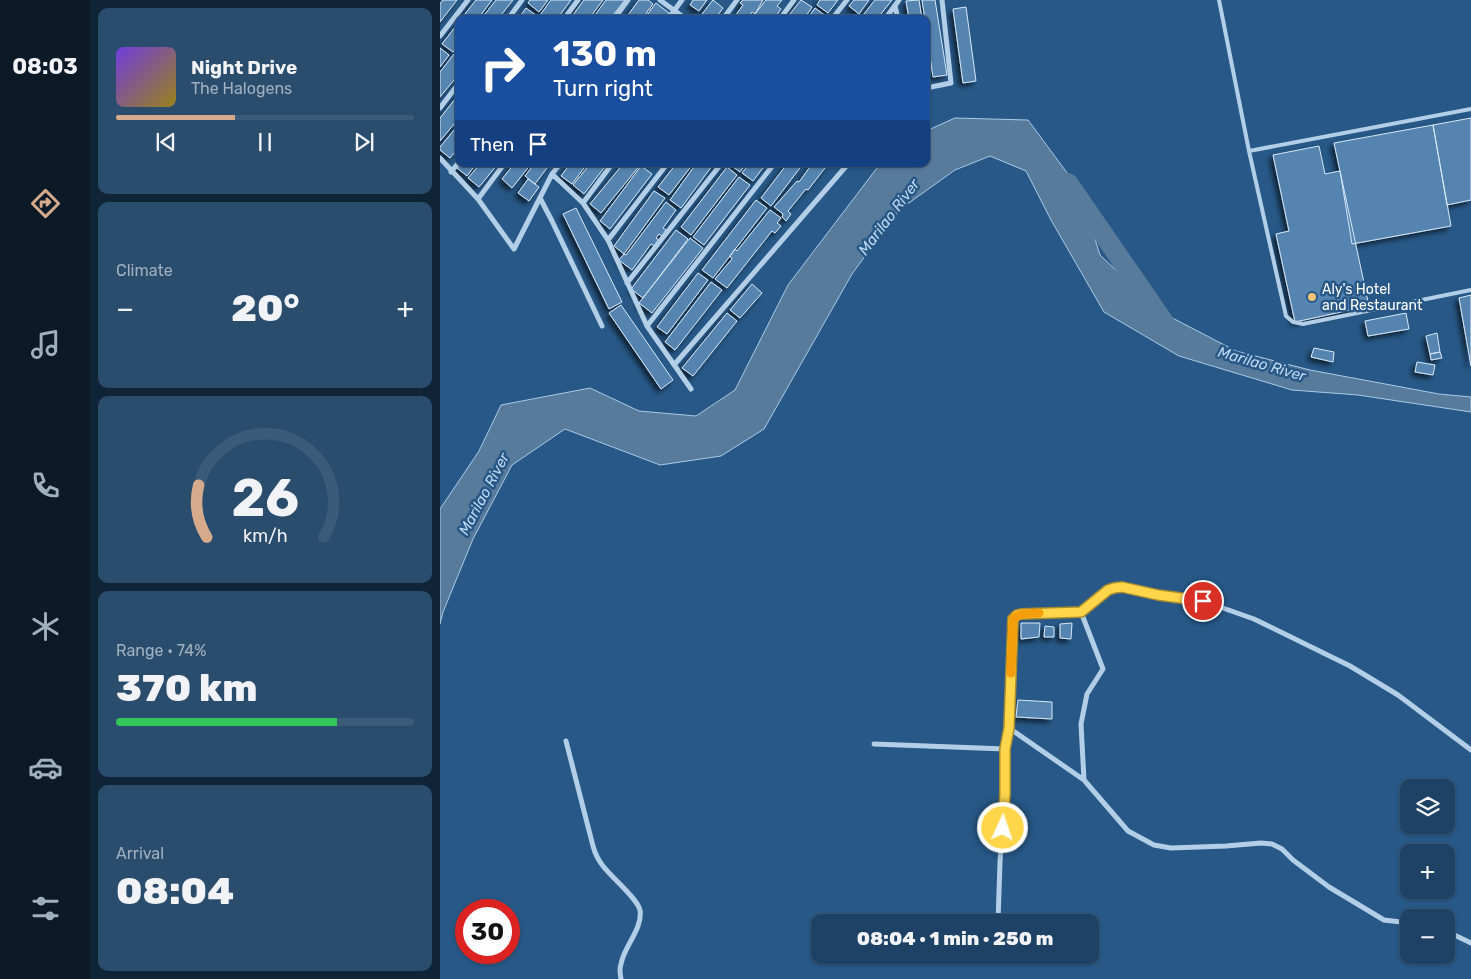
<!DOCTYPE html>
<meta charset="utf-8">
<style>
:root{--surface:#1d4265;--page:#2a4d6e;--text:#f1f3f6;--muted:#a0b0bf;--line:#3b5b79;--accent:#d6ab8b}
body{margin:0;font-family:Rubik,sans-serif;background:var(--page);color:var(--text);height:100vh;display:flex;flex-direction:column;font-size:19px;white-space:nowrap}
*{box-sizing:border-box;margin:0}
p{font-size:16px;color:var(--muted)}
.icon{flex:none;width:28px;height:28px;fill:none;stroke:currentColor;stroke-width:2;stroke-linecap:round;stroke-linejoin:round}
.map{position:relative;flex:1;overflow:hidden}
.side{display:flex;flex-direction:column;gap:8px;padding:8px;background:#102438;width:350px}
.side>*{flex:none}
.top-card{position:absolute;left:15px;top:15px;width:475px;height:152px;border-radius:10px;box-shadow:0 1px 4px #0004,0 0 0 1px var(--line);background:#1a4fa0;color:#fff;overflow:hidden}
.fabs{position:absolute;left:960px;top:779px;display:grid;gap:10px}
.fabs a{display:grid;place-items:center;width:55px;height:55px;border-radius:10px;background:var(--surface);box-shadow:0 1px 4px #0004,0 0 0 1px var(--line);font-size:25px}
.speed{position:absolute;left:15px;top:899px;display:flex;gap:10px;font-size:25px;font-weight:700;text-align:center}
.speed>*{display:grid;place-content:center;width:65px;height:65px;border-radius:50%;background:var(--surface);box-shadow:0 1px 4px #0004,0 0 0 1px var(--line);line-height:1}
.speed .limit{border:8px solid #d22;background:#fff;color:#111}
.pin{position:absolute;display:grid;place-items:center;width:42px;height:42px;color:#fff;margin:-21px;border:2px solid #fff;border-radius:50%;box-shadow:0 1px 5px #0007}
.me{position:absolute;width:55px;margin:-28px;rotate:3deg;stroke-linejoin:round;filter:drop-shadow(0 0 4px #0008)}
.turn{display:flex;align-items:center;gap:18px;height:105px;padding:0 15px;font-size:22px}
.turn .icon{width:65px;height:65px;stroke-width:2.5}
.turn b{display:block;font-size:35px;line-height:42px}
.then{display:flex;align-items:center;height:48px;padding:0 15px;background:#0003;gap:10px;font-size:19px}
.big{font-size:38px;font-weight:800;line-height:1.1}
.side .card{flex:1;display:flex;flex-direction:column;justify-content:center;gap:8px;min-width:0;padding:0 18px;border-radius:10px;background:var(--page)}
.side .dial{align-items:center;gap:0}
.dial svg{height:130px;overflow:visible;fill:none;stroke:var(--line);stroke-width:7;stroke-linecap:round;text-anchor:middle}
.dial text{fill:var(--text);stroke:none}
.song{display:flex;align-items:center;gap:15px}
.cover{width:60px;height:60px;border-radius:8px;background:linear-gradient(135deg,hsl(260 70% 55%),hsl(50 70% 35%))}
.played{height:5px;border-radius:2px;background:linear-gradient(90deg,var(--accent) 40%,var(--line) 40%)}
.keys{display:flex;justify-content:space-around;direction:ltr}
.heat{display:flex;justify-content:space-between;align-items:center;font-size:28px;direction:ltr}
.charge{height:8px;border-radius:4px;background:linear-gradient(90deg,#34c759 74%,var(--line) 0)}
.trip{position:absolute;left:371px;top:914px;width:288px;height:50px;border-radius:10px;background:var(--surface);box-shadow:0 1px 4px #0004,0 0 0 1px var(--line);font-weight:800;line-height:50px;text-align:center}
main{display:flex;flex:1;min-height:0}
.tab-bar{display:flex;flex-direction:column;width:90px;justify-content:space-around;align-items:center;background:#0c1a28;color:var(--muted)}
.tab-bar .icon{width:35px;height:35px}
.tab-bar .current{color:var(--accent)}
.tab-bar b{font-size:22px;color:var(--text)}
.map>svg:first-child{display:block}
.water{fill:#597b9b;stroke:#a8cbe9}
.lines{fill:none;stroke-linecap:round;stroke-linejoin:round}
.river{stroke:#597b9b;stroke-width:20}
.building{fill:#5484b0;stroke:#d7e8f7;filter:url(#shadow)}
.service{stroke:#b3cfe8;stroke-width:4}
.minor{stroke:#b3cfe8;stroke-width:5}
.route-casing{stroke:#a68a30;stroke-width:12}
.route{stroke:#ffd54a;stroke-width:9}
.slow{stroke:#f59e0b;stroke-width:9}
.poi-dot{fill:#f1c579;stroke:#275887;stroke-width:2}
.labels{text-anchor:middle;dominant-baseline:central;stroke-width:5;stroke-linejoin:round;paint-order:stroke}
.poi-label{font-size:14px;fill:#fff;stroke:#275887;text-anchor:start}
.water-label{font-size:15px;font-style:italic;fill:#bfd9f0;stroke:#275887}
</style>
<main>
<nav class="tab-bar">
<b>08:03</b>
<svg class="icon current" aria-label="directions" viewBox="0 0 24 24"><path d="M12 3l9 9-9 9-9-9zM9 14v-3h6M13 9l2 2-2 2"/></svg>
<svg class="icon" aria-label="music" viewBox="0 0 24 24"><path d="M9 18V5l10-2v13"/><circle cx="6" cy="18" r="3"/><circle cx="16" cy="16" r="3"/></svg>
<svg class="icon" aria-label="phone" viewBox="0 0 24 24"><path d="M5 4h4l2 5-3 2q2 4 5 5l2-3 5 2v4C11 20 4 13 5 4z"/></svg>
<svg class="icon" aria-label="climate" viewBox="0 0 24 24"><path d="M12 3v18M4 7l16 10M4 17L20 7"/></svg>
<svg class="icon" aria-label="car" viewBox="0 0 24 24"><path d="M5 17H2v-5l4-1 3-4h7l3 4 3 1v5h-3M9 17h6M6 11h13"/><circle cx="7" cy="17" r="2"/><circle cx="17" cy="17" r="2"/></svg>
<svg class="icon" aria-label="filters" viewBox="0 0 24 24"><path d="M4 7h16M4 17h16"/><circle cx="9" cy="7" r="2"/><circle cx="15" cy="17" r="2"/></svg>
</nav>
<section class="side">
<div class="card">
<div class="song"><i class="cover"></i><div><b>Night Drive</b><p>The Halogens</p></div></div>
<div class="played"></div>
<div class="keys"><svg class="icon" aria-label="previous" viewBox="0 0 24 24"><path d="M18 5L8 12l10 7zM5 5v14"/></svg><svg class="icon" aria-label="pause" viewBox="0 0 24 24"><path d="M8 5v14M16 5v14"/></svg><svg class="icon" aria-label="next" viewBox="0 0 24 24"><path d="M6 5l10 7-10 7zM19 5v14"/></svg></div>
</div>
<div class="card"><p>Climate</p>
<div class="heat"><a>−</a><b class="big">20°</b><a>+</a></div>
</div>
<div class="card dial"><svg viewBox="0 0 100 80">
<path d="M14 69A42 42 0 1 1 86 69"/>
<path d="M14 69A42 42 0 0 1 9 37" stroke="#d6ab8b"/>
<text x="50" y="56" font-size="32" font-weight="700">26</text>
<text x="50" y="72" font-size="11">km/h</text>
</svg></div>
<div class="card"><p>Range · 74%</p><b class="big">370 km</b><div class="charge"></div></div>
<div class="card"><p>Arrival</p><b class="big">08:04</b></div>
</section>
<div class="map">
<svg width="1031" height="979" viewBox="0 0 1031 979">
<defs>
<filter id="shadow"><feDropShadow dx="-3.5" dy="3.5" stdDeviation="2.5" flood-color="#0009"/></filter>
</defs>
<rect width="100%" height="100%" fill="#275887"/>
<path class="water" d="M 515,118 L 588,120 L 639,189 L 660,255 L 719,311 L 796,351 L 870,370 L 999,394 L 1031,397 L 1031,412 L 918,395 L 852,390 L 739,356 L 664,312 L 611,220 L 586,171 L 550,156 L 515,170 L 459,210 L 412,274 L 324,429 L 281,456 L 220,465 L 125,429 L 72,465 L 33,539 L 3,612 L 0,624 L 0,509 L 39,451 L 61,405 L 150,388 L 199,411 L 256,416 L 295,390 L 348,285 L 440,164 L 486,164 L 486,131 Z"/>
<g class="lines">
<path class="river" d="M 628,183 L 728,328"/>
</g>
<path class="building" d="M 3,0 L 17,0 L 0,22 L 0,4 Z
M 36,0 L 52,0 L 38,19 L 21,19 Z
M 56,0 L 73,0 L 58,19 L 41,19 Z
M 90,0 L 108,0 L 99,12 L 88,3 Z
M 111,0 L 131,0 L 117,19 L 105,19 L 100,15 Z
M 144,0 L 163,0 L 149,19 L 130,19 Z
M 166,0 L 185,0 L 170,19 L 152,19 Z
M 199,0 L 208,0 L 213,4 L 202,19 L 185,19 Z
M 253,0 L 267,0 L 259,11 L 250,5 Z
M 273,0 L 283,8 L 275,19 L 268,19 L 262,14 Z
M 303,0 L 323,0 L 315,14 L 312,12 L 308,19 L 293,19 L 303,5 L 300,3 Z
M 326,0 L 342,0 L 337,6 L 341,9 L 334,19 L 311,19 Z
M 361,0 L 372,7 L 364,19 L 346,19 Z
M 380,0 L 398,0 L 388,13 L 377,5 Z
M 414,0 L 429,0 L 419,14 L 409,6 Z
M 435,0 L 452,0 L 437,19 L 420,19 Z
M 479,0 L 482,19 L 469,19 L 466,1 Z
M 482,0 L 495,0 L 507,75 L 493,77 L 486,28 L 486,19 L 485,19 Z
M 216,3 L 229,13 L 225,19 L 204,19 Z
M 526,7 L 536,81 L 523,83 L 513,9 Z
M 86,8 L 97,16 L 95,19 L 78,19 Z
M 375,8 L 387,17 L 386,19 L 367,19 Z
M 19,22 L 19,44 L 13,52 L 2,44 Z
M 0,48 L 9,55 L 0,67 Z
M 14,54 L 19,58 L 19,74 L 0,97 L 0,72 Z
M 19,94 L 19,118 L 0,141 L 0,118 Z
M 1031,118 L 1031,200 L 1007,205 L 993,125 Z
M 19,124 L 19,147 L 10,158 L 0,150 L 0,147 Z
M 993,125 L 1011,226 L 912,244 L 900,171 L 894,143 Z
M 879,146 L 885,174 L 900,171 L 929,306 L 855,322 L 836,234 L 849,231 L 833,155 Z
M 20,164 L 36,164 L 27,176 L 17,168 Z
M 40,164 L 58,164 L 39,187 L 28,178 Z
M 74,164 L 91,164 L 72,188 L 62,179 Z
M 94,164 L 110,164 L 95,184 L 85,176 Z
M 130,164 L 147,164 L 132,184 L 121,176 Z
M 150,164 L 167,164 L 144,194 L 133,185 Z
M 183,164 L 201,164 L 161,213 L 150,204 Z
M 236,164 L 253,164 L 229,195 L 218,187 Z
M 256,164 L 277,164 L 274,167 L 272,166 L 241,208 L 230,200 Z
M 289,164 L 306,164 L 300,172 Z
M 309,164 L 326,164 L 313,181 L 302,173 Z
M 347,164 L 363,164 L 331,206 L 321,198 Z
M 372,164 L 388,164 L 368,190 L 366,189 L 348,211 L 351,214 L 346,221 L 342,217 L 343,214 L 334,207 L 357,181 L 359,182 Z
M 201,166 L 212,174 L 170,229 L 160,221 Z
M 287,167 L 297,175 L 251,235 L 241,227 Z
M 299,177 L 310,185 L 264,245 L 253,237 Z
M 88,179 L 99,187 L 89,201 L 78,193 Z
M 214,191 L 225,198 L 184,254 L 174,246 Z
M 316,200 L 327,208 L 273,278 L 262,270 Z
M 226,202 L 236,210 L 223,228 L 226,230 L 222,236 L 219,234 L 216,238 L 219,240 L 214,246 L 211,244 L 192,270 L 179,260 L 184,254 L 186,255 Z
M 136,208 L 182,302 L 169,309 L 123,214 Z
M 330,210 L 341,218 L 337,223 L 341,226 L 335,233 L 332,231 L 287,288 L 275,279 L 292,259 L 290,256 L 295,249 L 297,251 Z
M 236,230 L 248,239 L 203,298 L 191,289 Z
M 250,238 L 263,248 L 212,313 L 199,303 Z
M 258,273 L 268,280 L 227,334 L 217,327 Z
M 271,282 L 282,290 L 235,350 L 225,342 Z
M 312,284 L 322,293 L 300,318 L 290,310 Z
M 1031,295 L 1031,366 L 1019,298 Z
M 181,305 L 233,380 L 221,389 L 169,313 Z
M 287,313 L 297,321 L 253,376 L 242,368 Z
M 966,313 L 969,329 L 928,336 L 925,321 Z
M 997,333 L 1000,352 L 990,354 L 986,336 Z
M 874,348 L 894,352 L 893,362 L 871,357 Z
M 1000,352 L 1002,358 L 991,360 L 990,354 Z
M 977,362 L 995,365 L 993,375 L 975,372 Z
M 581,623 L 600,623 L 599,637 L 581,639 Z
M 632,623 L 631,639 L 620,638 L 620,624 Z
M 605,626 L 614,627 L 614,637 L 604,637 Z
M 578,700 L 612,702 L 612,719 L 576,717 Z"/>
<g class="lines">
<path class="service" d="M 779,0 L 809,151 L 846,316 L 853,322 L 863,324 L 1031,290
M 809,151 L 1031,109"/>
<path class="minor" d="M 220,0 L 246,19
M 455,6 L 458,19
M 68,19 L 82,0
M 124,19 L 138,0
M 174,19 L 188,0
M 228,19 L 242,0
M 283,19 L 297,0
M 340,19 L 354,0
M 392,19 L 407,0
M 445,19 L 459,0
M 0,36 L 28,0
M 486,88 L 511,83 L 502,0
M 0,108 L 19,83
M 0,158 L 38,199 L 74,249 L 112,174 L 143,203 L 168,240 L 207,326 L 251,389
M 11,172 L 19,162
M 112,174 L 120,164
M 100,198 L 112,221 L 162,326
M 38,199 L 64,164
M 143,203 L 172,164
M 168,240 L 227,164
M 187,283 L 281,164
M 207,326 L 334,164
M 234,365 L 408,164
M 641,612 L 663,669 L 647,694 L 641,724 L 644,780
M 569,728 L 644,780 L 688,831 L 714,845 L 731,848 L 786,846 L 821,843 L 832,844 L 842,849 L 853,860 L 889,887 L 944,920 L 969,923
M 126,741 L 153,846 C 155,853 158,860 163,866 C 172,878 197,898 200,910 C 203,929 184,946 181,964 C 179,969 180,974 181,979
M 434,744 L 565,749
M 558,922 L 560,862 L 565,793 L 565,749 L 569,728 L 573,619 L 577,615 L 641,612 L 668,590 L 674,588 L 683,587 L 718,595 L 763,601 L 814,619 L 910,666 L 958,695 L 1031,750
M 1006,931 L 1031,943"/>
</g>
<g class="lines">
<g class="route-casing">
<path id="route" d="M 563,828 L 565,793 L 565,749 L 569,728 L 573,619 L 577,615 L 581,614 L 641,612 L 668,590 L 674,588 L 682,587 L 718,595 L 763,601"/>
</g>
<use href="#route" class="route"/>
<path class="slow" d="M 571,673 L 573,619 C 580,612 590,614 599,613"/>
</g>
<circle class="poi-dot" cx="872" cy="297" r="5"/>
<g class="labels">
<g class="poi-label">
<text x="882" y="289">Aly's Hotel<tspan x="882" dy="16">and Restaurant</tspan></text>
</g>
<g class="water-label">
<text transform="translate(449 217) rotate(-53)">Marilao River</text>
<text transform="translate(822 364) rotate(16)">Marilao River</text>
<text transform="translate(44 494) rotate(-62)">Marilao River</text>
</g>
</g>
</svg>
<div class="fabs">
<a><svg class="icon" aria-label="layers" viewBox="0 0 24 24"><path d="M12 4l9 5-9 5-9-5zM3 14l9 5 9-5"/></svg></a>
<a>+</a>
<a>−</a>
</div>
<div class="speed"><div class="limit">30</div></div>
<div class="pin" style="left:763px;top:601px;background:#d93025"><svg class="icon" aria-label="arrive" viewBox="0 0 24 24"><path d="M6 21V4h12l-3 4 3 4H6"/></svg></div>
<svg class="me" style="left:563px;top:828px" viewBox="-20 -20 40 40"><circle r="17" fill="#ffd54a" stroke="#fff" stroke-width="3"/><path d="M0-11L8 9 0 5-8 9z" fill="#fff"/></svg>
<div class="trip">08:04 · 1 min · 250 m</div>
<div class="top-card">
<div class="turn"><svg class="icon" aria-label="right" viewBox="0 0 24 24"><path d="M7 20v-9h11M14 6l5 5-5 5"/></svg><div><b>130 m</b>Turn right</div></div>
<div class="then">Then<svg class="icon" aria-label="arrive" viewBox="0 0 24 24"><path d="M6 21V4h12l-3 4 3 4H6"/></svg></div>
</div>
</div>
</main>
